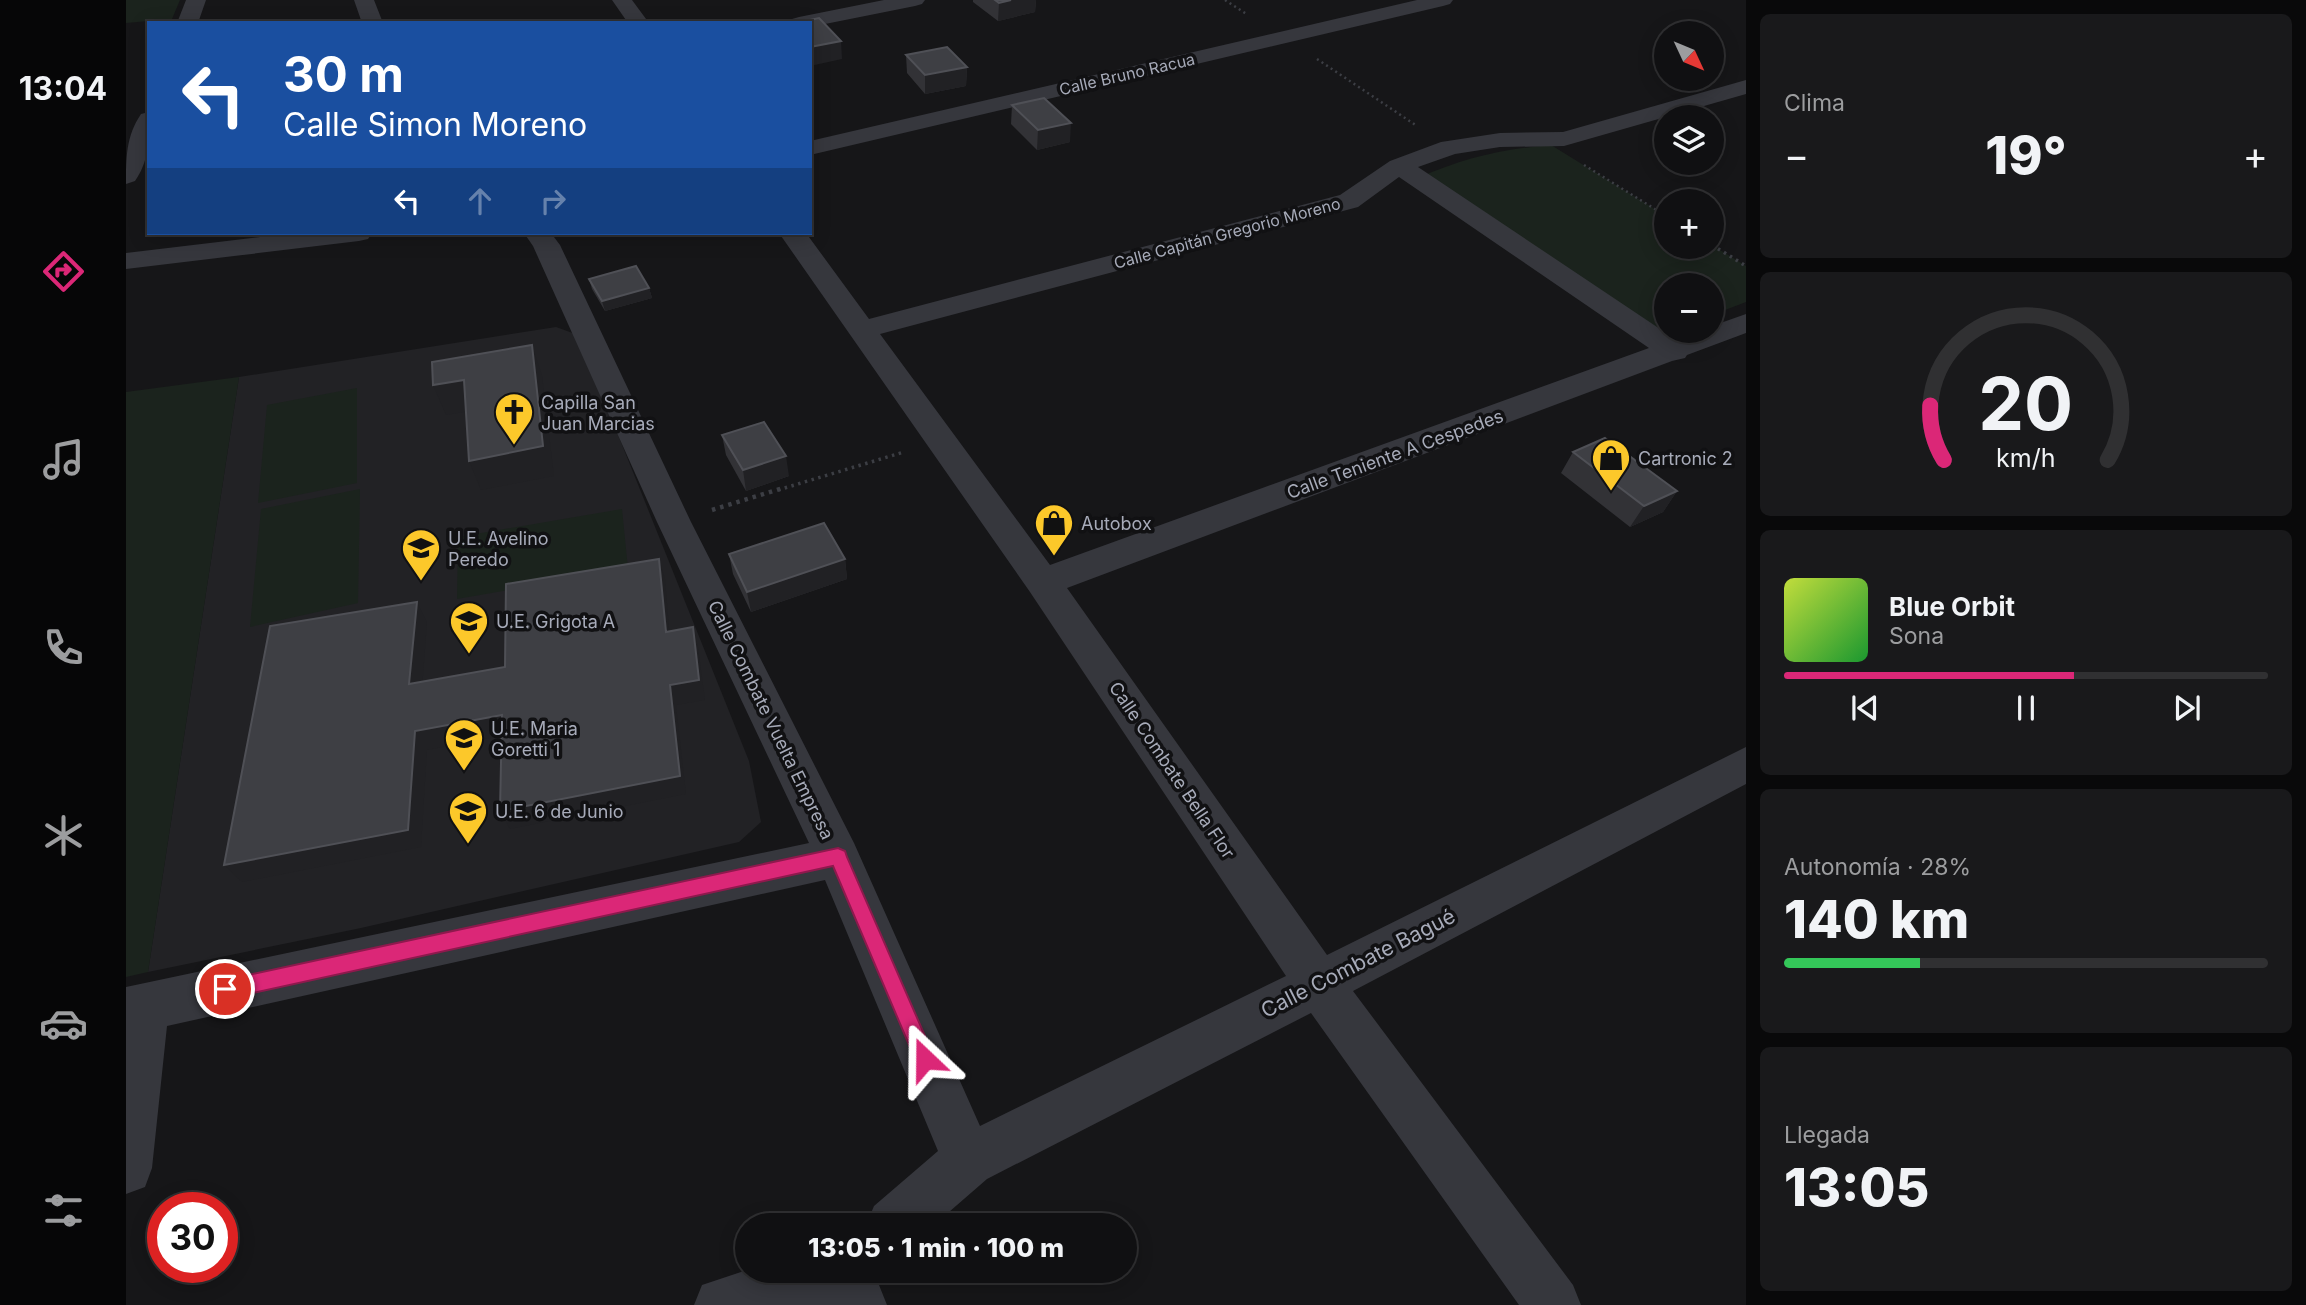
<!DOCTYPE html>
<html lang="es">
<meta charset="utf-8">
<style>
:root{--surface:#101012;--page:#19191b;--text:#f1f3f6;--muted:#9c9d9f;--line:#303032;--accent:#db2777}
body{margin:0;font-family:Inter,sans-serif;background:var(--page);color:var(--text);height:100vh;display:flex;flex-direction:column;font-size:26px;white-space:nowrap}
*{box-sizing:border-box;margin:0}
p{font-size:23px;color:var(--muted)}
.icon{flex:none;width:38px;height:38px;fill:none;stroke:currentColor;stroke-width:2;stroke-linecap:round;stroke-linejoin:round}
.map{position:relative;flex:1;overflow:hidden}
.details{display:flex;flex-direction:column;gap:14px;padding:14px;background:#09090a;width:560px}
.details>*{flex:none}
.hud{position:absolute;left:21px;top:21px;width:665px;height:214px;border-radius:0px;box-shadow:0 4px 18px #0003,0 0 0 2px var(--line);background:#1a4fa0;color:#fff;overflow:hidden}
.needle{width:46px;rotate:134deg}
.controls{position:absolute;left:1528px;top:21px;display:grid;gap:14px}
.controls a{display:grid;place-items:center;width:70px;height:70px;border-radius:50%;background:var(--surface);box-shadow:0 4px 18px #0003,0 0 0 2px var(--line);font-size:35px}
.speed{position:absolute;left:21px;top:1192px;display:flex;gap:14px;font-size:35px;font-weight:700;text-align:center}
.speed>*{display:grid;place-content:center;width:91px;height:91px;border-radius:50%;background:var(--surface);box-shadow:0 4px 18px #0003,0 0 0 2px var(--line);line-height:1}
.speed .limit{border:10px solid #d22;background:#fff;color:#111}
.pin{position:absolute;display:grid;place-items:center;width:60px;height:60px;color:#fff;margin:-30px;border:4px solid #fff;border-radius:50%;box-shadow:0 2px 7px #0007}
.me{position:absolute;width:77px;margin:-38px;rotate:337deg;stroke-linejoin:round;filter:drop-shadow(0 0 5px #0008)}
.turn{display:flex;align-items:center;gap:24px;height:147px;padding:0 21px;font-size:32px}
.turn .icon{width:91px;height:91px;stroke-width:2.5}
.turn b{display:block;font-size:49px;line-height:60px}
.lanes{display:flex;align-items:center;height:66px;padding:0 21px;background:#0003;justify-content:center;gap:35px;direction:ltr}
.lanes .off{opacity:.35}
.big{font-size:52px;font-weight:800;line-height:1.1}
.details .widget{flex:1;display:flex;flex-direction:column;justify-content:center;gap:10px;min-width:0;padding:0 24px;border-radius:10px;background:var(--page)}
.details .dial{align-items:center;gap:0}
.dial svg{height:182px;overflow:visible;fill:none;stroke:var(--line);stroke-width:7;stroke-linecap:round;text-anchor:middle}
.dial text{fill:var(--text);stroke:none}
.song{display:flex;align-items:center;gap:21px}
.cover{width:84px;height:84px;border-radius:10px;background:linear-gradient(135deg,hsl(70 70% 55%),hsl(130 70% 35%))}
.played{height:7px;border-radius:4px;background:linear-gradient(90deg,var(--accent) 60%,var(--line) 60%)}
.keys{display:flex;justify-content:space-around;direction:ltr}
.heat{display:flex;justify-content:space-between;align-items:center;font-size:38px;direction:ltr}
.charge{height:10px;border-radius:5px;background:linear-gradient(90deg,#34c759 28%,var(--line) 0)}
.trip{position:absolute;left:609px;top:1213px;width:402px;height:70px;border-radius:35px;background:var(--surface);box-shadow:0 4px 18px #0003,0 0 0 2px var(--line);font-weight:800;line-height:70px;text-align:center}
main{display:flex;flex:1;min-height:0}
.menu{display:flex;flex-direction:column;width:126px;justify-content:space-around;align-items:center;background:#060607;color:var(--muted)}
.menu .icon{width:49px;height:49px}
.menu .on{color:var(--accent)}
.menu b{font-size:32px;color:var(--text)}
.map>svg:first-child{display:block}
.built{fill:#222225}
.green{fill:#1b231d}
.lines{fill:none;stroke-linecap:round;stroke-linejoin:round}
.path-far2{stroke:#3c3e44;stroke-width:2.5;stroke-dasharray:2 3.5;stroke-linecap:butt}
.path-far1{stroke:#3c3e44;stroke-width:3.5;stroke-dasharray:2.5 4.5;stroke-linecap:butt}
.path{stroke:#3c3e44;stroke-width:4.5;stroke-dasharray:3.5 5;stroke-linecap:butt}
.minor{fill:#36373d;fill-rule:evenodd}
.wall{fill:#323236}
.shaded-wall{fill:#212124}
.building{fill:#3e3f44;stroke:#4f5056;stroke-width:2}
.route{fill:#db2777;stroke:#8e194d;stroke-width:2}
.labels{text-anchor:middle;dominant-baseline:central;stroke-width:7;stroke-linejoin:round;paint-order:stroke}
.far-street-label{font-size:16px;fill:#a7abb9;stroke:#111113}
.poi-label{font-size:18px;fill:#a7abb9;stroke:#111113;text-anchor:start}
.street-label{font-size:18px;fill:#a7abb9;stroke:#111113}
.near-street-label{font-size:21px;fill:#a7abb9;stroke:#111113}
</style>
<main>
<nav class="menu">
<b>13:04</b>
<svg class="icon on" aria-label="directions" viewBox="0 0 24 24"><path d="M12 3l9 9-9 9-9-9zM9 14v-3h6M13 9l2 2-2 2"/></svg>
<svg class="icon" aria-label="music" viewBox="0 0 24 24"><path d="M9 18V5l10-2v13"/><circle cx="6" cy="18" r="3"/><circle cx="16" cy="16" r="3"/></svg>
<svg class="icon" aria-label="phone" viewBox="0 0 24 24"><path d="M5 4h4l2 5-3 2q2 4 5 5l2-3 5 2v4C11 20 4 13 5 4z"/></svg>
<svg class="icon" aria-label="climate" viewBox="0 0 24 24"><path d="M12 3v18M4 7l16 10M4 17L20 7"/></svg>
<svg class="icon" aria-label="car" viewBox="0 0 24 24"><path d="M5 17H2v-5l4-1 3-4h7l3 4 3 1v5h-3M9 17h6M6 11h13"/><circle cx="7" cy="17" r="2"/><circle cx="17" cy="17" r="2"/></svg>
<svg class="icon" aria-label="filters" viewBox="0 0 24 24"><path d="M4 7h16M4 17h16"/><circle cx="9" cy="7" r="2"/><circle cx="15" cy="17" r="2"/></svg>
</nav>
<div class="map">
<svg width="1620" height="1305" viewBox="0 0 1620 1305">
<rect width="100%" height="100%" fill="#161618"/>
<path class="built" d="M 430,327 L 452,335 L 623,761 L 635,822 L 613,842 L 235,928 L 22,972 L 113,377 Z"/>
<path class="green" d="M 0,0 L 54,0 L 46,19 L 0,23 Z
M 1425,145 L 1540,216 L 1540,247 L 1586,245 L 1620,266 L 1620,302 L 1586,315 L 1586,285 L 1540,285 L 1540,331 L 1545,331 L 1529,337 L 1292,178 C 1338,158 1376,149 1425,145 Z
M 113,377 L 22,972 L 0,977 L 0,392 Z
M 231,388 L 231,483 L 132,503 L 141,405 Z
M 234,489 L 232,603 L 124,627 L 135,509 Z
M 496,509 L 502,569 L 331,599 L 332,537 Z"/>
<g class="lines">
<path class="path-far2" d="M 1099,0 L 1122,15
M 1191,59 L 1291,126
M 1458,165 L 1537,214"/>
<path class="path-far1" d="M 1535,213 L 1540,216
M 1586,245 L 1620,266
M 652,490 L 778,452"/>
<path class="path" d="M 586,510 L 657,488"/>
<path class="minor" d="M 60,0 L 80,0 L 72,23 L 51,23 Z
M 228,0 L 248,0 L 257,23 L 236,23 Z
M 486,0 L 506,0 L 523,23 L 502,23 Z
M 758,0 L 799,0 L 796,4 L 789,6 L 684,27 L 684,23 L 663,23 L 666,19 L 673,17 Z
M 1291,0 L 1327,0 L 1324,4 L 1317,6 L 684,155 L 684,141 Z
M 1620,80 L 1620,94 L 1438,146 L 1374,147 L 1329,154 L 1292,167 L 1549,339 L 1571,331 L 1586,331 L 1586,326 L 1620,314 L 1620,333 L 1561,355 L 1559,358 L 1546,361 L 941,588 L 1201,955 L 1620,747 L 1620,784 L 1227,991 L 1447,1285 L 1455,1305 L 1393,1305 L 1185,1013 L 861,1179 L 808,1225 L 740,1225 L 748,1206 L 812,1151 L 699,880 L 41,1026 L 26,1168 L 19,1187 L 0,1194 L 0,987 L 683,843 L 531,522 L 407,246 L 398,233 L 425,233 L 434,245 L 565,522 L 728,843 L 854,1126 L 1160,976 L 904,592 L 653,233 L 680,233 L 743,319 L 1214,195 L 1264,161 L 1315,142 L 1374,133 L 1437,132 ZM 1273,177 L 1523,348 L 924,565 L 754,334 L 1232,207 Z
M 23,112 C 23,137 24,160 9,181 L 0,184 C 0,158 0,136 15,114 Z
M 168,233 L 246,233 L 242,239 L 233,241 L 0,269 L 0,253 Z
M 621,1270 L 743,1270 L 753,1285 L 761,1305 L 568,1305 L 576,1285 Z"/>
</g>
<path class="wall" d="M 847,0 L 910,0 L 909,12 L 872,21 L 847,2 Z
M 780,55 L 841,67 L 840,86 L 799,94 L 781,73 Z
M 886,105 L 944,142 L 911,150 L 885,124 Z
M 463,279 L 523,288 L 526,298 L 479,311 L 466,289 Z
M 596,435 L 663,476 L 620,491 L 600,455 Z
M 1447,452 L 1551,491 L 1537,512 L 1504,527 L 1435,473 Z
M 603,554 L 719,559 L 721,579 L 625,612 L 607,574 Z"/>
<path class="shaded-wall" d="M 885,0 L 910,0 L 909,12 L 872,21 L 873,3 Z
M 715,41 L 716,59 L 684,66 L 684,47 Z
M 841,67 L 840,86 L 799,94 L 799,75 Z
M 945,123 L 944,142 L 911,150 L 912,130 Z
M 523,288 L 526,298 L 479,311 L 476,301 Z
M 406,345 L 416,375 L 428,476 L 355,490 L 343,461 Z
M 338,380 L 350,410 L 320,415 L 307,385 Z
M 660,456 L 663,476 L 620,491 L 617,470 Z
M 1551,491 L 1537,512 L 1504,527 L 1518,506 Z
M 533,559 L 539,579 L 545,652 L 540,632 Z
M 719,559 L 721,579 L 625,612 L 621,592 Z
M 291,602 L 301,622 L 295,703 L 283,684 Z
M 567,627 L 572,647 L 579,700 L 550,705 L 560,794 L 384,829 L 374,811 L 544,685 Z
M 376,715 L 385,734 L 301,750 L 295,847 L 116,882 L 98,865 L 289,731 Z"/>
<path class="building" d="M 869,0 L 885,0 L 873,3 Z
M 693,18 L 715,41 L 684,47 L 684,23 L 670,23 Z
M 821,47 L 841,67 L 799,75 L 780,55 Z
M 918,98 L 945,123 L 912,130 L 886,105 Z
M 510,266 L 523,288 L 476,301 L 463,279 Z
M 406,345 L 417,446 L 343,461 L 338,380 L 307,385 L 306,362 Z
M 638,422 L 660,456 L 617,470 L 596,435 Z
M 1479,438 L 1551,491 L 1518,506 L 1447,452 Z
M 698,523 L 719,559 L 621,592 L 603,554 Z
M 533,559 L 540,632 L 567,627 L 573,680 L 544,685 L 554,776 L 374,811 L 376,715 L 289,731 L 282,830 L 98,865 L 144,626 L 291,602 L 283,684 L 379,667 L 380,584 Z"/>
<path class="route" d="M 712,848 L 719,851 L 721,857 L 809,1059 L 806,1066 L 799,1069 L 792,1066 L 707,866 L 99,999 L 92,996 L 90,989 L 92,983 L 99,980 Z"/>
<defs>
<g id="church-pin" transform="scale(2.0125)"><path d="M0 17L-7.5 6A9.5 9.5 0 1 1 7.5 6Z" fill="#fcc82a" stroke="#111113"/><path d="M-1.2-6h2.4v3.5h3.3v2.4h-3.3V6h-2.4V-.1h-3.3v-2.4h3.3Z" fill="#111"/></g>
<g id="shop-pin" transform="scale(2.0125)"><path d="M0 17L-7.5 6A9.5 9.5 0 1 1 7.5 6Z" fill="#fcc82a" stroke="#111113"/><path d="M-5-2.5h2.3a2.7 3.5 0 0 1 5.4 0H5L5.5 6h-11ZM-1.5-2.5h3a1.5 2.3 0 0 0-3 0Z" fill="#111"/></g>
<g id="school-pin" transform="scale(2.0125)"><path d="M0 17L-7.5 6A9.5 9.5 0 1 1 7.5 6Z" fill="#fcc82a" stroke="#111113"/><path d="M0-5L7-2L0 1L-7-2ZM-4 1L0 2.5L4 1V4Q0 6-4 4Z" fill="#111"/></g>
</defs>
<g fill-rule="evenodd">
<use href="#church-pin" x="388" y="412"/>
<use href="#shop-pin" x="1485" y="458"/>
<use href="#shop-pin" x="928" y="523"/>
<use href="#school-pin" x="295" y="548"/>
<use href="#school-pin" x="343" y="621"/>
<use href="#school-pin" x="338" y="738"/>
<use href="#school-pin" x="342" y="811"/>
</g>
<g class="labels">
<g class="far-street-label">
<text transform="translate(1001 74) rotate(-13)">Calle Bruno Racua</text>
<text transform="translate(1101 233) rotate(-15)">Calle Capitán Gregorio Moreno</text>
</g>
<g class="poi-label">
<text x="415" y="402">Capilla San<tspan x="415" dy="21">Juan Marcias</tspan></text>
<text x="1512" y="458">Cartronic 2</text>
<text x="955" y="523">Autobox</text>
<text x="322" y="538">U.E. Avelino<tspan x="322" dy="21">Peredo</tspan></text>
<text x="370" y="621">U.E. Grigota A</text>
<text x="365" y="728">U.E. Maria<tspan x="365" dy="21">Goretti 1</tspan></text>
<text x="369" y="811">U.E. 6 de Junio</text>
</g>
<g class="street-label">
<text transform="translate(1269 454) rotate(-20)">Calle Teniente A Cespedes</text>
<text transform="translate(645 720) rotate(64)">Calle Combate Vuelta Empresa</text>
<text transform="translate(1046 770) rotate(56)">Calle Combate Bella Flor</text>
</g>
<g class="near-street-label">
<text transform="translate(1232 963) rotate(-27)">Calle Combate Bagué</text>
</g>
</g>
</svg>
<div class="controls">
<a><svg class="needle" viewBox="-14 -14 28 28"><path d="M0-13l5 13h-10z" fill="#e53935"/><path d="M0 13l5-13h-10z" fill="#9c9d9f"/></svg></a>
<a><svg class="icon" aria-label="layers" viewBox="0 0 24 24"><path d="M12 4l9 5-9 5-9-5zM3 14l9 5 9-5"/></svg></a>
<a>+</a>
<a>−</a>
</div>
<div class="speed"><div class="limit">30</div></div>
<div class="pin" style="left:99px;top:989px;background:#d93025"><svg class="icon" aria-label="arrive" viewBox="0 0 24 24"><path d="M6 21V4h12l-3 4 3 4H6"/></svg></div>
<svg class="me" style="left:799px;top:1059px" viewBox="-20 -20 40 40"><path d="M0-17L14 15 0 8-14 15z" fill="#db2777" stroke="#fff" stroke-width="4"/></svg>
<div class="trip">13:05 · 1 min · 100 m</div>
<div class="hud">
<div class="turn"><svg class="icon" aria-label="left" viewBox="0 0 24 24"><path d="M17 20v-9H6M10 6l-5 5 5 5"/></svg><div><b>30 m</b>Calle Simon Moreno</div></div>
<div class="lanes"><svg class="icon" aria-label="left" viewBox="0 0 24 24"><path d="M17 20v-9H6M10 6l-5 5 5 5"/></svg><svg class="icon off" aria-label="ahead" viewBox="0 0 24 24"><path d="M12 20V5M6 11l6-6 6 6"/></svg><svg class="icon off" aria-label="right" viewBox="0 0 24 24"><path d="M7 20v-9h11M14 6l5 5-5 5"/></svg></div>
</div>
</div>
<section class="details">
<div class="widget"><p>Clima</p>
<div class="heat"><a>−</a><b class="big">19°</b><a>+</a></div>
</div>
<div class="widget dial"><svg viewBox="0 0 100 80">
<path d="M14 69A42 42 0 1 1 86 69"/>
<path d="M14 69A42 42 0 0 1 8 45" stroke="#db2777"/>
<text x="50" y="56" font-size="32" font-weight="700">20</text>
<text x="50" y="72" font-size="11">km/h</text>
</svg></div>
<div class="widget">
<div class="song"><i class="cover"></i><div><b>Blue Orbit</b><p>Sona</p></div></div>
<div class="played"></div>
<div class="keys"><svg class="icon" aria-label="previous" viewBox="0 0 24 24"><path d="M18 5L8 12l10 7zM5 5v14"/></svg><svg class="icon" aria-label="pause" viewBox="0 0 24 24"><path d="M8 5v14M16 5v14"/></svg><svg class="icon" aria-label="next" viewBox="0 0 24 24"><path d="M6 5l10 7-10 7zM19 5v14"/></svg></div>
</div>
<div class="widget"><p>Autonomía · 28%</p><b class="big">140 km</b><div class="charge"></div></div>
<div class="widget"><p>Llegada</p><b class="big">13:05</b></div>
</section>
</main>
